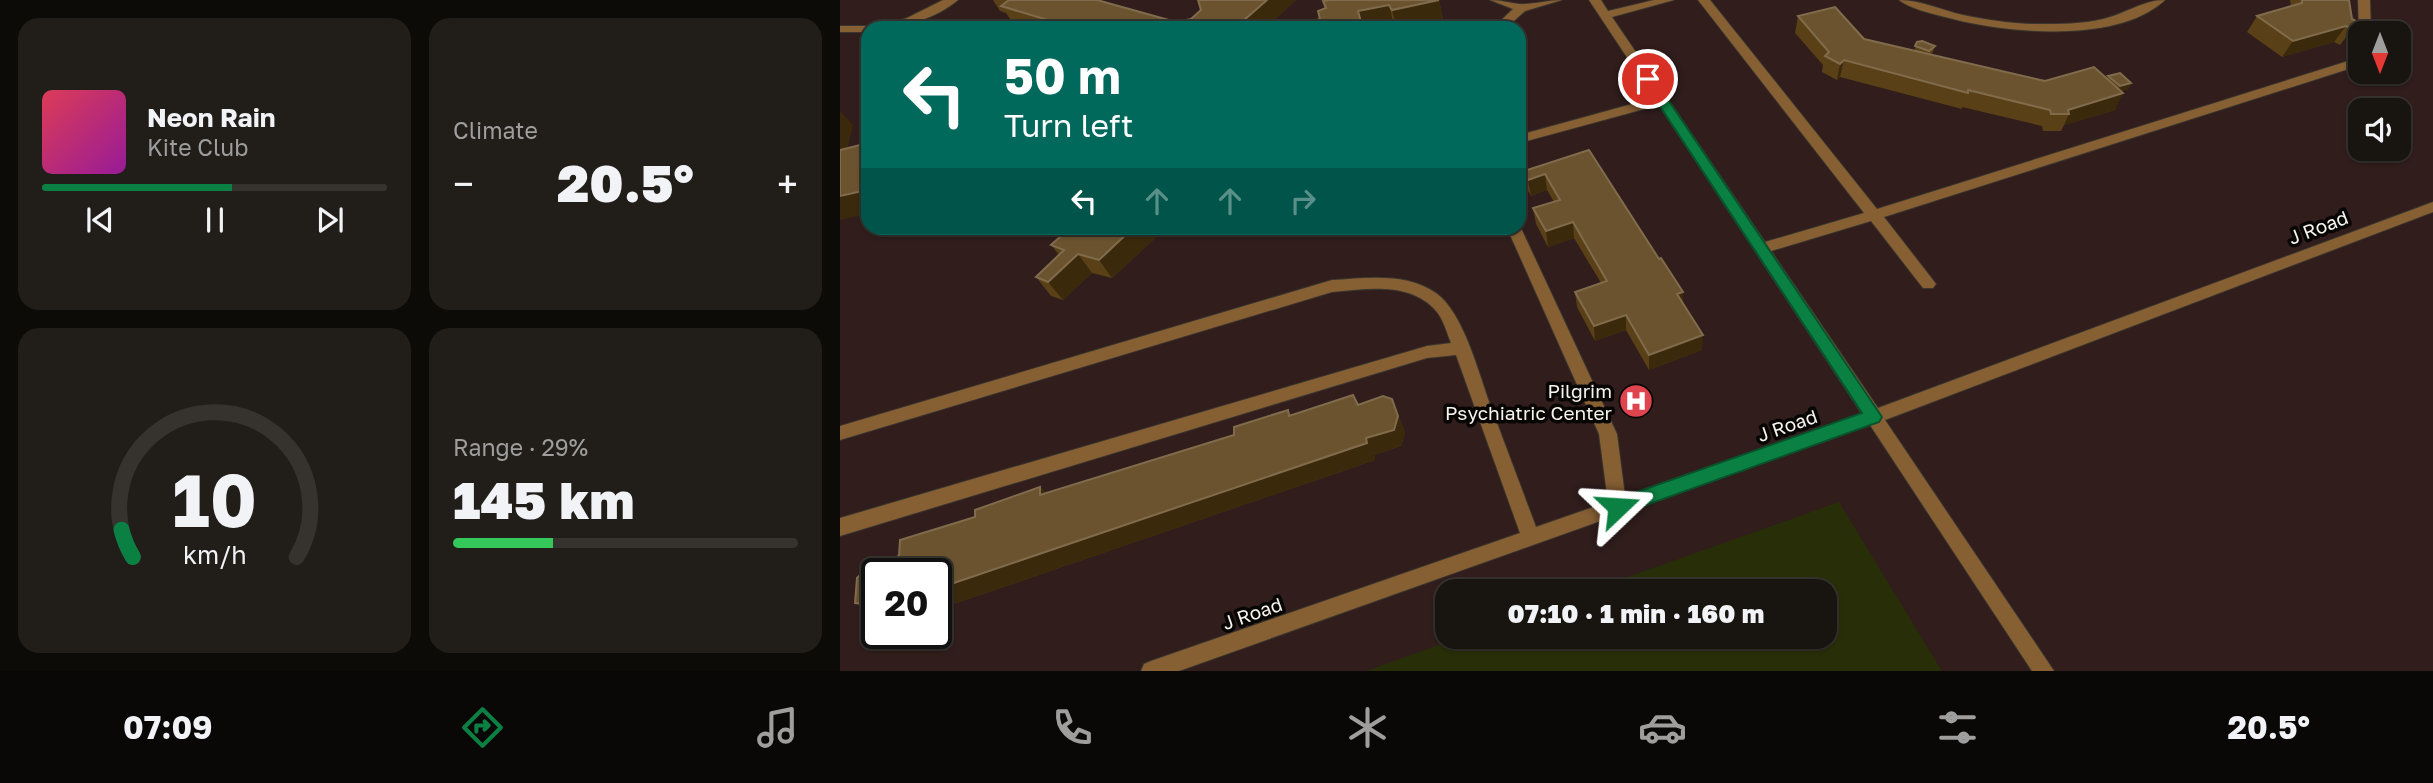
<!DOCTYPE html>
<meta charset="utf-8">
<style>
:root{--surface:#18140f;--page:#211d18;--text:#f1f3f6;--muted:#9f9e9e;--line:#36332f;--accent:#0b8043}
body{margin:0;font-family:"Golos Text",sans-serif;background:var(--page);color:var(--text);height:100vh;display:flex;flex-direction:column;font-size:26px;white-space:nowrap}
*{box-sizing:border-box;margin:0}
p{font-size:23px;color:var(--muted)}
.icon{flex:none;width:38px;height:38px;fill:none;stroke:currentColor;stroke-width:2;stroke-linecap:round;stroke-linejoin:round}
.map{position:relative;flex:1;overflow:hidden}
.side{display:flex;flex-direction:column;gap:18px;padding:18px;background:#0d0b08;width:840px}
.side>*{flex:none}
.guide{position:absolute;left:21px;top:21px;width:665px;height:214px;border-radius:21px;box-shadow:0 2px 5px #0004,0 0 0 2px var(--line);background:#00695c;color:#fff;overflow:hidden}
.needle{width:46px;rotate:180deg}
.tools{position:absolute;left:1508px;top:21px;display:grid;gap:14px}
.tools a{display:grid;place-items:center;width:63px;height:63px;border-radius:14px;background:var(--surface);box-shadow:0 2px 5px #0004,0 0 0 2px var(--line);font-size:35px}
.speed{position:absolute;left:21px;top:558px;display:flex;gap:14px;font-size:35px;font-weight:700;text-align:center}
.speed>*{display:grid;place-content:center;width:91px;height:91px;border-radius:50%;background:var(--surface);box-shadow:0 2px 5px #0004,0 0 0 2px var(--line);line-height:1}
.speed .limit{border:4px solid #111;border-radius:10px;background:#fff;color:#111}
.pin{position:absolute;display:grid;place-items:center;width:60px;height:60px;color:#fff;margin:-30px;border:4px solid #fff;border-radius:50%;box-shadow:0 2px 7px #0007}
.me{position:absolute;width:77px;margin:-38px;rotate:70deg;stroke-linejoin:round;filter:drop-shadow(0 0 5px #0008)}
.turn{display:flex;align-items:center;gap:24px;height:147px;padding:0 28px;font-size:32px}
.turn .icon{width:91px;height:91px;stroke-width:2.5}
.turn b{display:block;font-size:49px;line-height:60px}
.lanes{display:flex;align-items:center;height:66px;padding:0 28px;background:#0003;justify-content:center;gap:35px;direction:ltr}
.lanes .off{opacity:.35}
.big{font-size:52px;font-weight:800;line-height:1.1}
.side .widget{flex:1;display:flex;flex-direction:column;justify-content:center;gap:10px;min-width:0;padding:0 24px;border-radius:21px;background:var(--page)}
.side .dial{align-items:center;gap:0}
.dial svg{height:182px;overflow:visible;fill:none;stroke:var(--line);stroke-width:7;stroke-linecap:round;text-anchor:middle}
.dial text{fill:var(--text);stroke:none}
.song{display:flex;align-items:center;gap:21px}
.cover{width:84px;height:84px;border-radius:10px;background:linear-gradient(135deg,hsl(350 70% 55%),hsl(300 70% 35%))}
.played{height:7px;border-radius:4px;background:linear-gradient(90deg,var(--accent) 55%,var(--line) 55%)}
.keys{display:flex;justify-content:space-around;direction:ltr}
.heat{display:flex;justify-content:space-between;align-items:center;font-size:38px;direction:ltr}
.charge{height:10px;border-radius:5px;background:linear-gradient(90deg,#34c759 29%,var(--line) 0)}
.side .tiles{flex:1;display:grid;gap:18px;grid-template-columns:repeat(2,1fr)}
.trip{position:absolute;left:595px;top:579px;width:402px;height:70px;border-radius:21px;background:var(--surface);box-shadow:0 2px 5px #0004,0 0 0 2px var(--line);font-weight:800;line-height:70px;text-align:center}
.dock{display:flex;height:112px;justify-content:space-around;align-items:center;background:#0a0806;color:var(--muted)}
.dock .icon{width:49px;height:49px}
.dock .on{color:var(--accent)}
.dock b{font-size:32px;color:var(--text)}
main{display:flex;flex:1;min-height:0}
.map>svg:first-child{display:block}
.medical{fill:#301d1c;fill-rule:evenodd}
.green{fill:#282e08}
.lines{fill:none;stroke-linecap:round;stroke-linejoin:round}
.service-casing{stroke:#3a352e;stroke-width:2}
.service{fill:#865f33;fill-rule:evenodd}
.wall{fill:#594016}
.shaded-wall{fill:#3b290c}
.building{fill:#6a532e;stroke:#806c4c;stroke-width:2}
.route{fill:#0b8043;stroke:#07532c;stroke-width:2}
.labels{text-anchor:middle;dominant-baseline:central;stroke-width:7;stroke-linejoin:round;paint-order:stroke}
.street-label{font-size:19px;fill:#f8f4ef;stroke:#080604}
.poi-label{font-size:19px;fill:#f8f4ef;stroke:#080604;text-anchor:end}
</style>
<main>
<section class="side">
<div class="tiles">
<div class="widget">
<div class="song"><i class="cover"></i><div><b>Neon Rain</b><p>Kite Club</p></div></div>
<div class="played"></div>
<div class="keys"><svg class="icon" aria-label="previous" viewBox="0 0 24 24"><path d="M18 5L8 12l10 7zM5 5v14"/></svg><svg class="icon" aria-label="pause" viewBox="0 0 24 24"><path d="M8 5v14M16 5v14"/></svg><svg class="icon" aria-label="next" viewBox="0 0 24 24"><path d="M6 5l10 7-10 7zM19 5v14"/></svg></div>
</div>
<div class="widget"><p>Climate</p>
<div class="heat"><a>−</a><b class="big">20.5°</b><a>+</a></div>
</div>
<div class="widget dial"><svg viewBox="0 0 100 80">
<path d="M14 69A42 42 0 1 1 86 69"/>
<path d="M14 69A42 42 0 0 1 9 57" stroke="#0b8043"/>
<text x="50" y="56" font-size="32" font-weight="700">10</text>
<text x="50" y="72" font-size="11">km/h</text>
</svg></div>
<div class="widget"><p>Range · 29%</p><b class="big">145 km</b><div class="charge"></div></div>
</div>
</section>
<div class="map">
<svg width="1593" height="671" viewBox="0 0 1593 671">
<rect width="100%" height="100%" fill="#201b14"/>
<path class="medical" d="M 0,0 L 1593,0 L 1593,671 L 0,671 ZM 28,28 L 679,28 L 679,228 L 28,228 ZM 1521,33 L 1559,33 L 1559,72 L 1521,72 ZM 1521,110 L 1559,110 L 1559,149 L 1521,149 ZM 37,574 L 96,574 L 96,634 L 37,634 ZM 607,592 L 985,592 L 985,637 L 607,637 Z"/>
<path class="green" d="M 999,502 L 1102,671 L 526,671 L 621,637 L 985,637 L 985,592 L 748,591 Z"/>
<g class="lines">
<g class="service-casing">
<path id="service" d="M 103,0 L 118,0 C 97,18 64,28 37,28 L 67,18 Z
M 650,0 C 661,0 670,3 680,4 C 689,5 709,0 722,0 L 685,11 L 666,28 L 653,28 L 673,9 Z
M 749,0 L 761,0 L 768,11 L 814,0 L 834,0 L 772,17 L 925,242 L 1024,213 L 858,0 L 870,0 L 1037,209 L 1521,57 L 1521,65 L 1044,217 L 1093,280 L 1096,284 L 1093,288 L 1083,288 L 1031,221 L 931,251 L 1038,408 L 1593,202 L 1593,212 L 1045,420 L 1214,671 L 1192,671 L 1030,425 L 339,671 L 301,671 L 304,664 L 311,661 L 680,533 L 616,355 L 587,358 L 0,536 L 0,518 L 587,346 L 611,343 C 607,333 604,321 597,312 C 571,281 527,289 492,292 L 0,440 L 0,426 L 492,280 C 526,278 566,272 596,293 C 624,313 639,375 651,407 C 666,447 681,487 696,527 L 768,502 L 759,434 L 667,228 L 679,228 L 679,224 L 777,434 L 785,496 L 1022,414 L 819,105 L 679,143 L 679,135 L 814,98 Z
M 1059,0 C 1081,0 1101,10 1123,15 C 1147,20 1173,24 1198,24 C 1220,24 1242,24 1263,19 C 1285,14 1303,0 1325,0 C 1277,45 1163,33 1105,17 C 1090,13 1071,9 1059,0 Z
M 1518,0 L 1530,0 L 1531,33 L 1521,33 L 1521,35 L 1519,33 Z
M 578,22 L 582,23 L 584,28 L 572,28 L 574,23 Z
M 0,26 L 28,26 L 33,28 L 28,28 L 28,32 L 0,32 Z"/>
</g>
<use href="#service" class="service"/>
</g>
<path class="wall" d="M 153,0 L 257,0 L 336,22 L 351,19 L 361,10 L 358,0 L 456,0 L 425,28 L 183,28 L 174,25 L 166,13 L 160,11 Z
M 599,0 L 603,20 L 565,28 L 556,28 L 554,25 L 538,28 L 448,28 L 480,19 L 485,9 L 483,1 Z
M 1450,0 L 1509,0 L 1512,19 L 1518,22 L 1500,45 L 1494,42 L 1442,57 L 1407,32 L 1417,16 L 1451,6 Z
M 958,16 L 1024,39 L 1074,51 L 1077,42 L 1095,46 L 1093,52 L 1090,55 L 1205,81 L 1267,79 L 1268,76 L 1291,83 L 1288,89 L 1281,91 L 1275,110 L 1224,125 L 1221,131 L 1203,131 L 1202,126 L 1122,107 L 1122,109 L 1000,77 L 997,80 L 982,72 L 983,65 L 955,33 Z
M 749,150 L 819,259 L 843,292 L 842,302 L 862,350 L 809,370 L 786,330 L 755,341 L 737,307 L 735,292 L 761,283 L 734,238 L 708,247 L 696,224 L 693,208 L 714,202 L 707,190 L 691,196 L 686,187 L 684,171 Z
M 224,228 L 326,228 L 272,278 L 252,273 L 223,300 L 211,296 L 196,277 L 219,255 L 211,245 L 227,231 Z
M 513,395 L 518,405 L 543,396 L 552,399 L 565,433 L 561,446 L 534,455 L 535,460 L 96,610 L 96,574 L 37,574 L 37,614 L 15,603 L 17,578 L 28,567 L 59,556 L 60,540 L 135,517 L 135,510 L 200,487 L 207,493 L 394,435 L 394,427 L 448,410 L 451,415 Z"/>
<path class="shaded-wall" d="M 427,0 L 456,0 L 425,28 L 395,28 Z
M 599,0 L 603,20 L 565,28 L 557,28 L 552,10 Z
M 549,5 L 554,25 L 538,28 L 522,28 L 518,11 Z
M 1506,26 L 1494,42 L 1442,57 L 1453,41 Z
M 1004,60 L 1000,77 L 997,80 L 1000,64 Z
M 1291,83 L 1288,89 L 1277,92 L 1280,86 Z
M 1283,93 L 1275,110 L 1224,125 L 1229,114 L 1228,110 Z
M 0,111 L 13,125 L 2,173 L 0,172 Z
M 705,174 L 707,190 L 691,196 L 688,180 Z
M 27,185 L 28,185 L 28,214 L 0,220 L 0,196 Z
M 733,222 L 734,238 L 708,247 L 706,231 Z
M 116,228 L 132,228 L 119,231 Z
M 293,228 L 326,228 L 272,278 L 259,260 Z
M 238,254 L 252,273 L 223,300 L 208,282 Z
M 843,292 L 842,307 L 837,294 Z
M 786,315 L 786,330 L 755,341 L 754,326 Z
M 863,335 L 862,350 L 809,370 L 809,355 Z
M 552,399 L 565,433 L 561,446 L 534,455 L 535,460 L 96,610 L 96,589 L 526,438 Z
M 200,487 L 218,503 L 200,495 Z
M 37,601 L 37,608 L 29,604 Z"/>
<path class="building" d="M 169,0 L 257,0 L 336,22 L 351,19 L 361,10 L 358,0 L 427,0 L 395,28 L 234,28 L 161,6 Z
M 490,0 L 599,0 L 552,10 L 549,5 L 518,11 L 522,26 L 534,28 L 448,28 L 480,19 L 478,11 L 486,8 L 483,1 Z
M 1462,0 L 1509,0 L 1512,19 L 1518,22 L 1511,28 L 1506,26 L 1453,41 L 1417,16 L 1462,3 Z
M 995,7 L 1024,39 L 1205,81 L 1254,67 L 1283,93 L 1228,110 L 1229,114 L 1211,114 L 1210,110 L 1128,90 L 1128,93 L 1004,60 L 1000,64 L 985,56 L 989,52 L 958,16 Z
M 1082,41 L 1095,46 L 1089,51 L 1075,46 L 1077,42 Z
M 1280,73 L 1291,83 L 1280,86 L 1268,76 Z
M 28,143 L 28,185 L 27,185 L 27,190 L 0,196 L 0,150 Z
M 749,150 L 819,259 L 821,258 L 843,292 L 837,294 L 863,335 L 809,355 L 786,315 L 754,326 L 735,292 L 767,281 L 733,222 L 706,231 L 693,208 L 720,200 L 705,174 L 688,180 L 684,171 Z
M 230,228 L 293,228 L 259,260 L 238,254 L 208,282 L 196,277 L 224,250 L 211,245 Z
M 513,395 L 518,405 L 543,396 L 552,399 L 558,416 L 554,430 L 526,438 L 527,443 L 96,589 L 96,574 L 37,574 L 37,601 L 29,604 L 15,603 L 17,578 L 28,567 L 59,556 L 60,540 L 135,517 L 135,510 L 200,487 L 200,495 L 394,435 L 394,427 L 448,410 L 449,416 Z"/>
<path class="route" d="M 808,75 L 812,76 L 1042,417 L 1039,422 L 778,515 L 771,513 L 769,507 L 771,501 L 1022,413 L 802,79 Z"/>
<defs>
<g id="hospital-disc" transform="scale(1.75)"><circle r="9.5" fill="#e0444e" stroke="#080604"/><path d="M-5-5h3v3.5h4V-5h3V5h-3V1.5h-4V5h-3Z" fill="#fff"/></g>
</defs>
<g fill-rule="evenodd">
<use href="#hospital-disc" x="796" y="401"/>
</g>
<g class="labels">
<g class="street-label">
<text transform="translate(1478 227) rotate(-21)">J Road</text>
<text transform="translate(947 425) rotate(-19)">J Road</text>
<text transform="translate(412 613) rotate(-19)">J Road</text>
</g>
<g class="poi-label">
<text x="772" y="390">Pilgrim<tspan x="772" dy="22">Psychiatric Center</tspan></text>
</g>
</g>
</svg>
<div class="tools">
<a><svg class="needle" viewBox="-14 -14 28 28"><path d="M0-13l5 13h-10z" fill="#e53935"/><path d="M0 13l5-13h-10z" fill="#9f9e9e"/></svg></a>
<a><svg class="icon" aria-label="sound" viewBox="0 0 24 24"><path d="M4 9h4l5-4v14l-5-4H4zM17 9q2 3 0 6"/></svg></a>
</div>
<div class="speed"><div class="limit">20</div></div>
<div class="pin" style="left:808px;top:79px;background:#d93025"><svg class="icon" aria-label="arrive" viewBox="0 0 24 24"><path d="M6 21V4h12l-3 4 3 4H6"/></svg></div>
<svg class="me" style="left:778px;top:507px" viewBox="-20 -20 40 40"><path d="M0-17L14 15 0 8-14 15z" fill="#0b8043" stroke="#fff" stroke-width="4"/></svg>
<div class="trip">07:10 · 1 min · 160 m</div>
<div class="guide">
<div class="turn"><svg class="icon" aria-label="left" viewBox="0 0 24 24"><path d="M17 20v-9H6M10 6l-5 5 5 5"/></svg><div><b>50 m</b>Turn left</div></div>
<div class="lanes"><svg class="icon" aria-label="left" viewBox="0 0 24 24"><path d="M17 20v-9H6M10 6l-5 5 5 5"/></svg><svg class="icon off" aria-label="ahead" viewBox="0 0 24 24"><path d="M12 20V5M6 11l6-6 6 6"/></svg><svg class="icon off" aria-label="ahead" viewBox="0 0 24 24"><path d="M12 20V5M6 11l6-6 6 6"/></svg><svg class="icon off" aria-label="right" viewBox="0 0 24 24"><path d="M7 20v-9h11M14 6l5 5-5 5"/></svg></div>
</div>
</div>
</main>
<nav class="dock">
<b>07:09</b>
<svg class="icon on" aria-label="directions" viewBox="0 0 24 24"><path d="M12 3l9 9-9 9-9-9zM9 14v-3h6M13 9l2 2-2 2"/></svg>
<svg class="icon" aria-label="music" viewBox="0 0 24 24"><path d="M9 18V5l10-2v13"/><circle cx="6" cy="18" r="3"/><circle cx="16" cy="16" r="3"/></svg>
<svg class="icon" aria-label="phone" viewBox="0 0 24 24"><path d="M5 4h4l2 5-3 2q2 4 5 5l2-3 5 2v4C11 20 4 13 5 4z"/></svg>
<svg class="icon" aria-label="climate" viewBox="0 0 24 24"><path d="M12 3v18M4 7l16 10M4 17L20 7"/></svg>
<svg class="icon" aria-label="car" viewBox="0 0 24 24"><path d="M5 17H2v-5l4-1 3-4h7l3 4 3 1v5h-3M9 17h6M6 11h13"/><circle cx="7" cy="17" r="2"/><circle cx="17" cy="17" r="2"/></svg>
<svg class="icon" aria-label="filters" viewBox="0 0 24 24"><path d="M4 7h16M4 17h16"/><circle cx="9" cy="7" r="2"/><circle cx="15" cy="17" r="2"/></svg>
<b>20.5°</b>
</nav>
